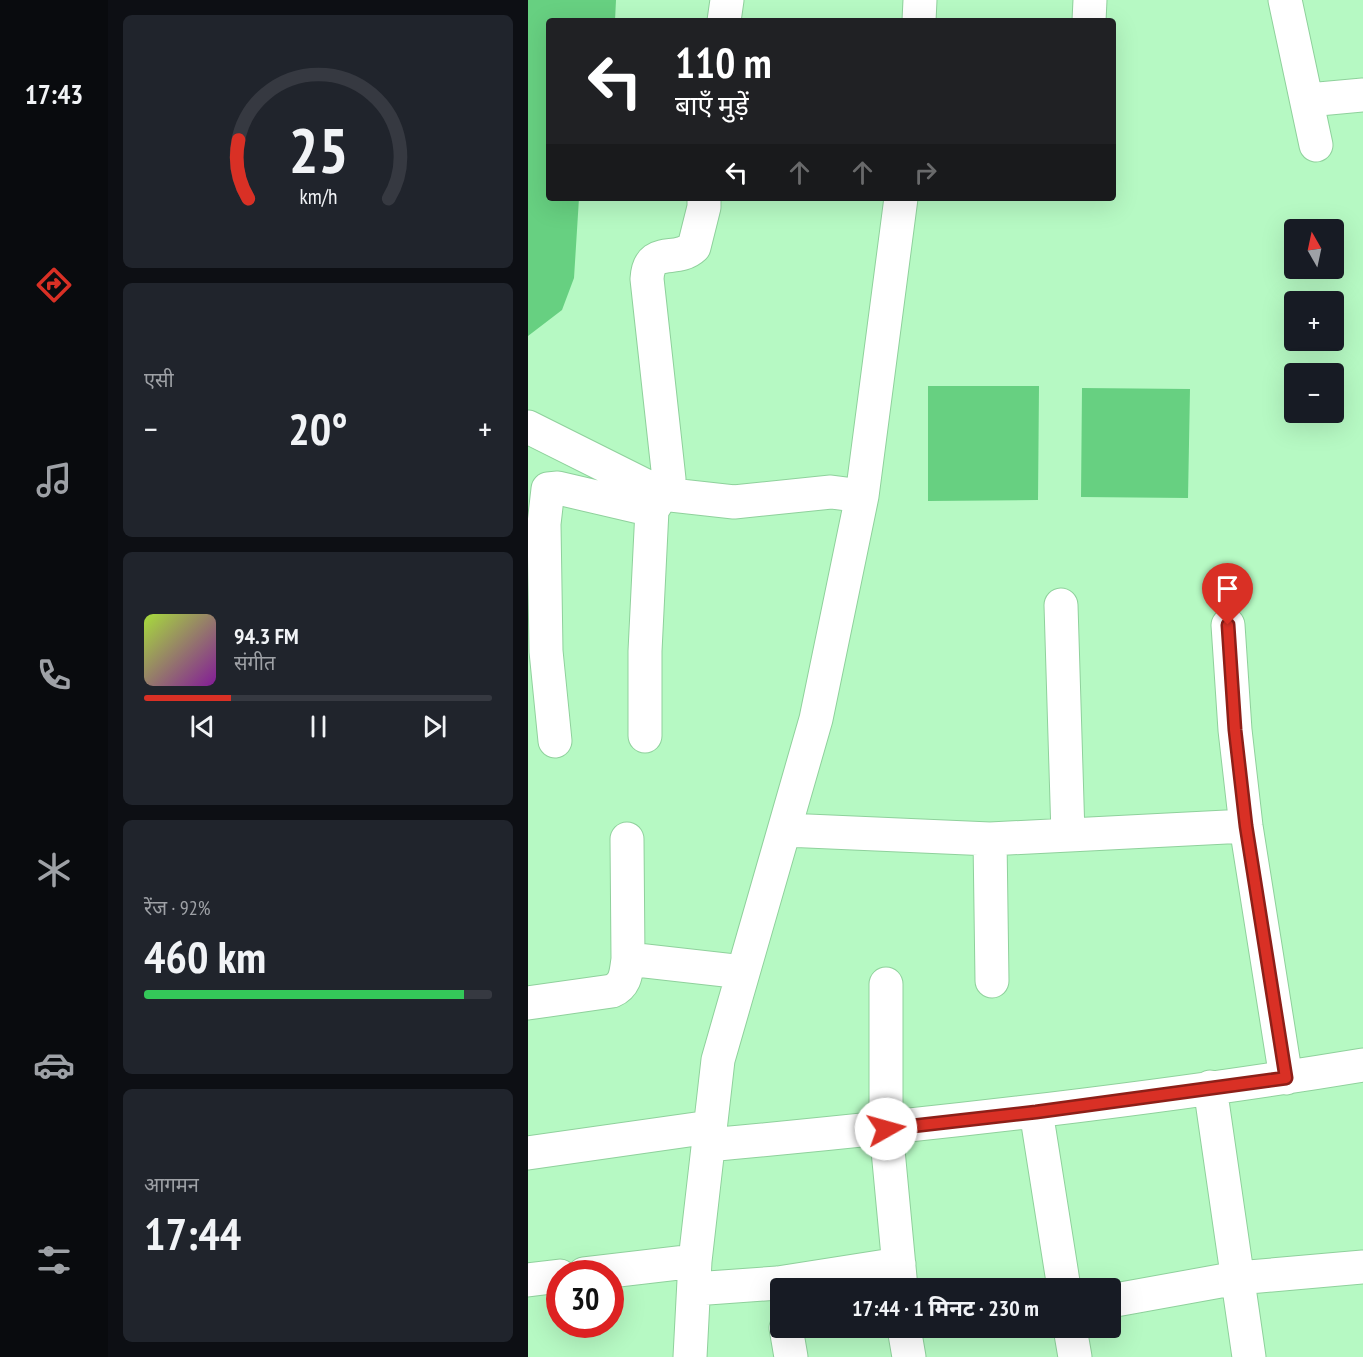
<!DOCTYPE html>
<html lang="hi">
<meta charset="utf-8">
<style>
:root{--surface:#171b24;--page:#20242c;--text:#f1f3f6;--muted:#9ea1a6;--line:#363941;--accent:#d93025}
body{margin:0;font-family:"PT Sans Narrow","Noto Sans Devanagari",sans-serif;background:var(--page);color:var(--text);height:100vh;display:flex;flex-direction:column;font-size:22px;white-space:nowrap}
*{box-sizing:border-box;margin:0}
p{font-size:20px;color:var(--muted)}
.icon{flex:none;width:33px;height:33px;fill:none;stroke:currentColor;stroke-width:2;stroke-linecap:round;stroke-linejoin:round}
.map{position:relative;flex:1;overflow:hidden}
.details{display:flex;flex-direction:column;gap:15px;padding:15px;background:#0d0f14;width:420px}
.details>*{flex:none}
.top-card{position:absolute;left:18px;top:18px;width:570px;height:183px;border-radius:6px;box-shadow:0 6px 24px #0002;background:#202124;color:#fff;overflow:hidden}
.needle{width:39px;rotate:351deg}
.buttons{position:absolute;left:756px;top:219px;display:grid;gap:12px}
.buttons a{display:grid;place-items:center;width:60px;height:60px;border-radius:6px;background:var(--surface);box-shadow:0 6px 24px #0002;font-size:30px}
.speed{position:absolute;left:18px;top:1260px;display:flex;gap:12px;font-size:30px;font-weight:700;text-align:center}
.speed>*{display:grid;place-content:center;width:78px;height:78px;border-radius:50%;background:var(--surface);box-shadow:0 6px 24px #0002;line-height:1}
.speed .limit{border:9px solid #d22;background:#fff;color:#111}
.pin{position:absolute;display:grid;place-items:center;width:51px;height:51px;color:#fff;margin:-62px -26px;border-radius:50% 50% 50% 0;rotate:-45deg;box-shadow:0 0 6px #0007}
.pin .icon{rotate:45deg}
.me{position:absolute;width:66px;margin:-33px;rotate:83deg;stroke-linejoin:round;filter:drop-shadow(0 0 4px #0008)}
.turn{display:flex;align-items:center;gap:21px;height:126px;padding:0 30px;font-size:27px}
.turn .icon{width:78px;height:78px;stroke-width:2.5}
.turn b{display:block;font-size:42px;line-height:51px}
.lanes{display:flex;align-items:center;height:57px;padding:0 30px;background:#0003;justify-content:center;gap:30px;direction:ltr}
.lanes .off{opacity:.35}
.big{font-size:45px;font-weight:700;line-height:1.1}
.details .widget{flex:1;display:flex;flex-direction:column;justify-content:center;gap:9px;min-width:0;padding:0 21px;border-radius:9px;background:var(--page)}
.details .dial{align-items:center;gap:0}
.dial svg{height:156px;overflow:visible;fill:none;stroke:var(--line);stroke-width:7;stroke-linecap:round;text-anchor:middle}
.dial text{fill:var(--text);stroke:none}
.song{display:flex;align-items:center;gap:18px}
.cover{width:72px;height:72px;border-radius:9px;background:linear-gradient(135deg,hsl(80 70% 55%),hsl(290 70% 35%))}
.played{height:6px;border-radius:3px;background:linear-gradient(90deg,var(--accent) 25%,var(--line) 25%)}
.keys{display:flex;justify-content:space-around;direction:ltr}
.heat{display:flex;justify-content:space-between;align-items:center;font-size:33px;direction:ltr}
.charge{height:9px;border-radius:4px;background:linear-gradient(90deg,#34c759 92%,var(--line) 0)}
.trip{position:absolute;left:242px;top:1278px;width:351px;height:60px;border-radius:6px;background:var(--surface);box-shadow:0 6px 24px #0002;font-weight:700;line-height:60px;text-align:center}
main{display:flex;flex:1;min-height:0}
.tab-bar{display:flex;flex-direction:column;width:108px;justify-content:space-around;align-items:center;background:#090b0e;color:var(--muted)}
.tab-bar .icon{width:42px;height:42px}
.tab-bar .active{color:var(--accent)}
.tab-bar b{font-size:27px;color:var(--text)}
.map>svg:first-child{display:block}
.water{fill:#67d081}
.lines{fill:none;stroke-linecap:round;stroke-linejoin:round}
.minor-casing{stroke:#8fd19c;stroke-width:35}
.minor{stroke:#fff;stroke-width:33}
.route-casing{stroke:#8d1f18;stroke-width:15}
.route{stroke:#d93025;stroke-width:10}
</style>
<main>
<nav class="tab-bar">
<b>17:43</b>
<svg class="icon active" aria-label="directions" viewBox="0 0 24 24"><path d="M12 3l9 9-9 9-9-9zM9 14v-3h6M13 9l2 2-2 2"/></svg>
<svg class="icon" aria-label="music" viewBox="0 0 24 24"><path d="M9 18V5l10-2v13"/><circle cx="6" cy="18" r="3"/><circle cx="16" cy="16" r="3"/></svg>
<svg class="icon" aria-label="phone" viewBox="0 0 24 24"><path d="M5 4h4l2 5-3 2q2 4 5 5l2-3 5 2v4C11 20 4 13 5 4z"/></svg>
<svg class="icon" aria-label="climate" viewBox="0 0 24 24"><path d="M12 3v18M4 7l16 10M4 17L20 7"/></svg>
<svg class="icon" aria-label="car" viewBox="0 0 24 24"><path d="M5 17H2v-5l4-1 3-4h7l3 4 3 1v5h-3M9 17h6M6 11h13"/><circle cx="7" cy="17" r="2"/><circle cx="17" cy="17" r="2"/></svg>
<svg class="icon" aria-label="filters" viewBox="0 0 24 24"><path d="M4 7h16M4 17h16"/><circle cx="9" cy="7" r="2"/><circle cx="15" cy="17" r="2"/></svg>
</nav>
<section class="details">
<div class="widget dial"><svg viewBox="0 0 100 80">
<path d="M14 69A42 42 0 1 1 86 69"/>
<path d="M14 69A42 42 0 0 1 9 39" stroke="#d93025"/>
<text x="50" y="56" font-size="32" font-weight="700">25</text>
<text x="50" y="72" font-size="11">km/h</text>
</svg></div>
<div class="widget"><p>एसी</p>
<div class="heat"><a>−</a><b class="big">20°</b><a>+</a></div>
</div>
<div class="widget">
<div class="song"><i class="cover"></i><div><b>94.3 FM</b><p>संगीत</p></div></div>
<div class="played"></div>
<div class="keys"><svg class="icon" aria-label="previous" viewBox="0 0 24 24"><path d="M18 5L8 12l10 7zM5 5v14"/></svg><svg class="icon" aria-label="pause" viewBox="0 0 24 24"><path d="M8 5v14M16 5v14"/></svg><svg class="icon" aria-label="next" viewBox="0 0 24 24"><path d="M6 5l10 7-10 7zM19 5v14"/></svg></div>
</div>
<div class="widget"><p>रेंज · 92%</p><b class="big">460 km</b><div class="charge"></div></div>
<div class="widget"><p>आगमन</p><b class="big">17:44</b></div>
</section>
<div class="map">
<svg width="835" height="1357" viewBox="0 0 835 1357">
<rect width="100%" height="100%" fill="#b6f9c3"/>
<path class="water" d="M 0,0 L 88,0 L 87,21 L 21,21 L 21,198 L 51,198 L 46,278 L 34,310 L 0,336 Z
M 400,386 L 511,386 L 510,500 L 400,501 Z
M 554,388 L 662,389 L 660,498 L 553,497 Z"/>
<g class="lines">
<g class="minor-casing">
<path id="minor" d="M 757,0 L 788,145
M 196,21 L 199,0
M 391,21 L 392,0
M 561,21 L 562,0
M 780,100 L 835,95
M 0,427 L 134,494 L 206,502 L 303,492 L 334,496
M 533,605 L 540,835
M 700,625 L 707,730 L 718,826 L 758,1078
M 117,736 L 117,651 L 124,510 L 139,487 L 141,479 L 119,279 C 121,244 148,264 166,247 L 176,207 L 176,198
M 27,741 L 18,651 L 16,524 L 20,489 L 30,488 L 124,510
M 257,830 L 462,839 L 718,826
M 462,839 L 464,981
M 100,959 L 215,972
M 358,984 L 358,1129 L 373,1288
M 0,1003 L 84,991 C 98,985 98,973 100,959 L 99,839
M 682,1087 L 721,1357
M 508,1111 L 536,1288
M 180,1145 C 399,1125 618,1101 835,1065
M 0,1153 L 182,1127
M 56,1274 L 167,1261
M 0,1280 L 32,1276
M 166,1289 L 250,1283 L 371,1264
M 582,1301 L 709,1278 L 835,1267
M 258,1328 L 263,1357
M 376,1328 L 381,1357
M 542,1328 L 547,1357
M 162,1357 L 167,1261 L 190,1060 L 288,719 L 334,496 L 373,198"/>
</g>
<use href="#minor" class="minor"/>
</g>
<g class="lines">
<g class="route-casing">
<path id="route" d="M 358,1129 L 508,1112 L 758,1078 L 718,826 L 707,730 L 700,625"/>
</g>
<use href="#route" class="route"/>
</g>
</svg>
<div class="buttons">
<a><svg class="needle" viewBox="-14 -14 28 28"><path d="M0-13l5 13h-10z" fill="#e53935"/><path d="M0 13l5-13h-10z" fill="#9ea1a6"/></svg></a>
<a>+</a>
<a>−</a>
</div>
<div class="speed"><div class="limit">30</div></div>
<div class="pin" style="left:700px;top:625px;background:#d93025"><svg class="icon" aria-label="arrive" viewBox="0 0 24 24"><path d="M6 21V4h12l-3 4 3 4H6"/></svg></div>
<svg class="me" style="left:358px;top:1129px" viewBox="-20 -20 40 40"><circle r="19" fill="#fff"/><path d="M0-13L10 11 0 6-10 11z" fill="#d93025"/></svg>
<div class="trip">17:44 · 1 मिनट · 230 m</div>
<div class="top-card">
<div class="turn"><svg class="icon" aria-label="left" viewBox="0 0 24 24"><path d="M17 20v-9H6M10 6l-5 5 5 5"/></svg><div><b>110 m</b>बाएँ मुड़ें</div></div>
<div class="lanes"><svg class="icon" aria-label="left" viewBox="0 0 24 24"><path d="M17 20v-9H6M10 6l-5 5 5 5"/></svg><svg class="icon off" aria-label="ahead" viewBox="0 0 24 24"><path d="M12 20V5M6 11l6-6 6 6"/></svg><svg class="icon off" aria-label="ahead" viewBox="0 0 24 24"><path d="M12 20V5M6 11l6-6 6 6"/></svg><svg class="icon off" aria-label="right" viewBox="0 0 24 24"><path d="M7 20v-9h11M14 6l5 5-5 5"/></svg></div>
</div>
</div>
</main>
